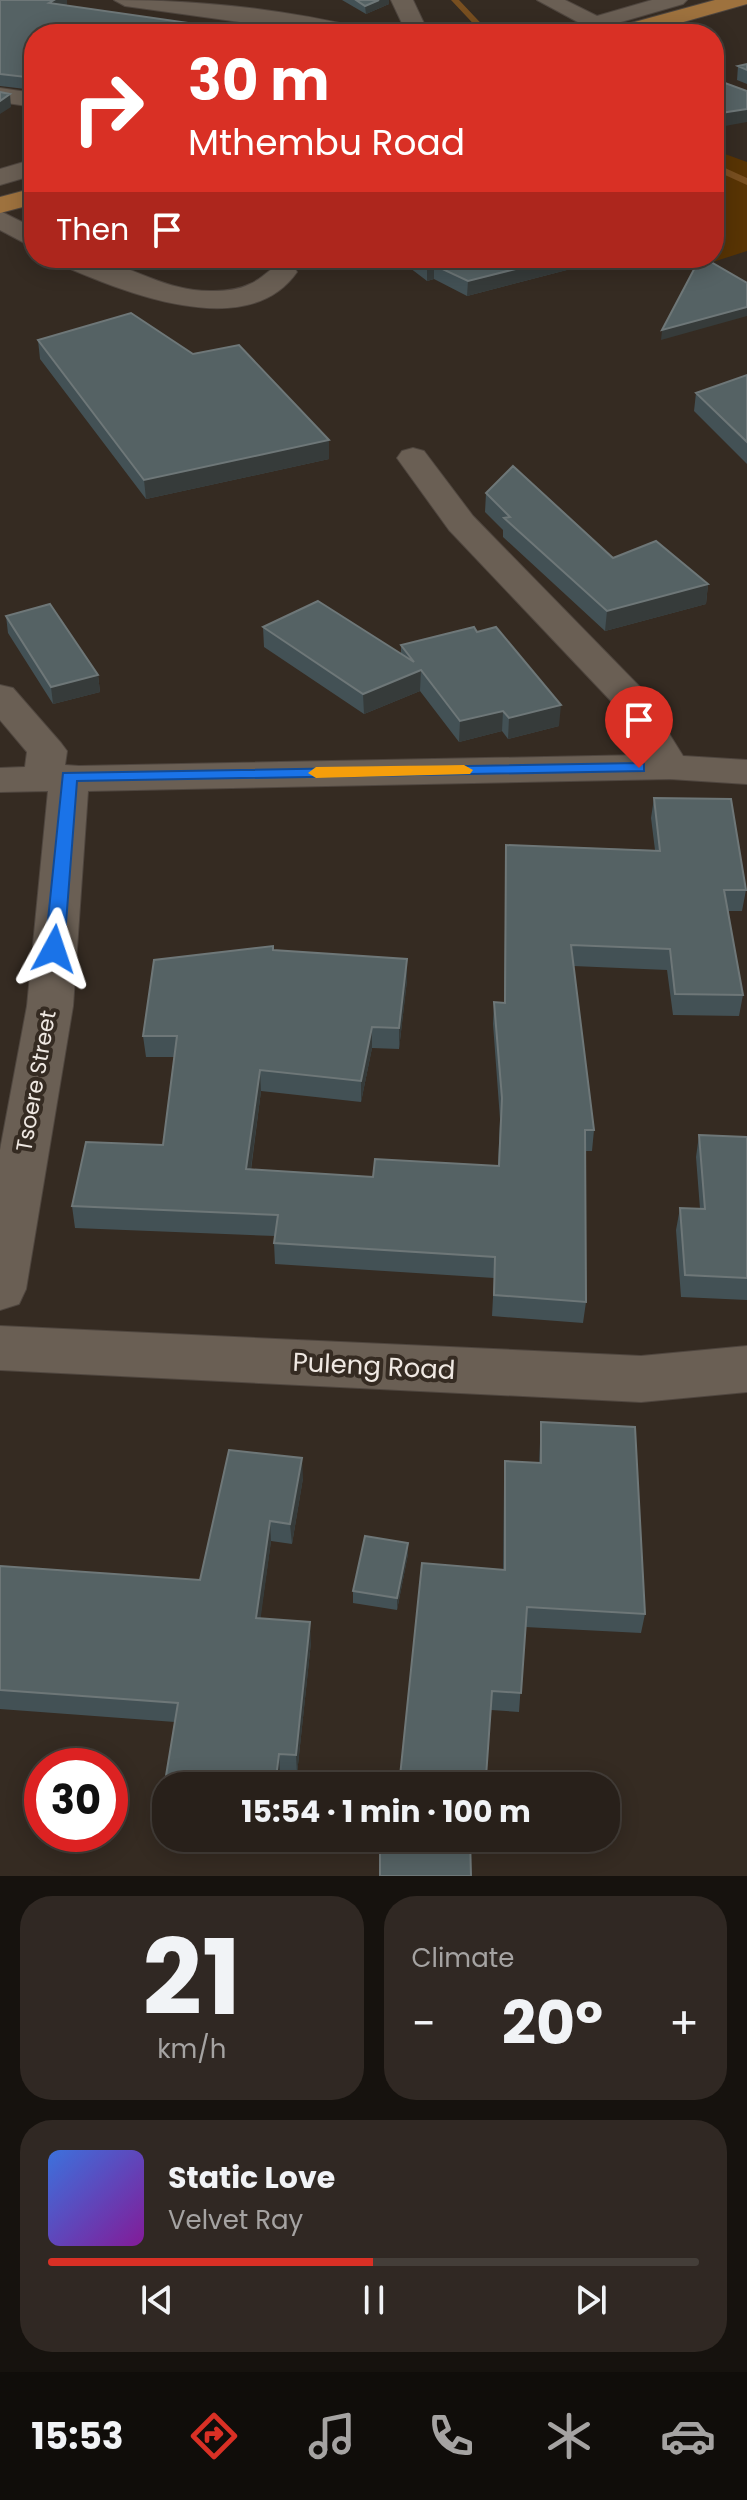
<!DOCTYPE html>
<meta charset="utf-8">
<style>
:root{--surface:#28201a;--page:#302823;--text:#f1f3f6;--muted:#a5a3a2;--line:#443e39;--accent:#d93025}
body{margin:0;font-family:Poppins,sans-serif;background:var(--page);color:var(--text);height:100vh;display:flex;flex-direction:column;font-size:30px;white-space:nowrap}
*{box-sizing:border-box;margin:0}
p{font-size:26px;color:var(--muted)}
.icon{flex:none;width:44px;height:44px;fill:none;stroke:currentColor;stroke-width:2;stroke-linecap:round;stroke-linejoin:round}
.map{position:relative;height:1876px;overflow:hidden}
.drawer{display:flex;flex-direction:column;gap:20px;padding:20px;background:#16120e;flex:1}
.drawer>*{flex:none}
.hud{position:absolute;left:24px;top:24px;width:700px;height:244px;border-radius:32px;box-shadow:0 4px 20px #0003,0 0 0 2px var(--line);background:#d93025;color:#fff;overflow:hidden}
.speed{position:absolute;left:24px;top:1748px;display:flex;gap:16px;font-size:40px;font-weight:700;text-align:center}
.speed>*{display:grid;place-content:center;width:104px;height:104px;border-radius:50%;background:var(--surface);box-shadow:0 4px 20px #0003,0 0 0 2px var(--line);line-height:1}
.speed .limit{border:12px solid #d22;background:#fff;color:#111}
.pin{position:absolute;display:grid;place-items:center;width:68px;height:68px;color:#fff;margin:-82px -34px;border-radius:50% 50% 50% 0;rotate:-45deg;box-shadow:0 0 8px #0007}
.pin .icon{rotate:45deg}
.me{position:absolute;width:88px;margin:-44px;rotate:5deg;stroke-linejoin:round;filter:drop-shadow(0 0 6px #0008)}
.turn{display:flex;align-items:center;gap:28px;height:168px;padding:0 32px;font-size:36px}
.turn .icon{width:104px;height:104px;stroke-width:2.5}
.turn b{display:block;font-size:56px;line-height:68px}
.then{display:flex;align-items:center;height:76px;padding:0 32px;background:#0003;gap:16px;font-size:30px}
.big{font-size:60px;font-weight:700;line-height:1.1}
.drawer .widget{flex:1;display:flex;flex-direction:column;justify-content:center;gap:12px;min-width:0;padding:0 28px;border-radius:32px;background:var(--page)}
.drawer .dial{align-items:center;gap:0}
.dial b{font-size:104px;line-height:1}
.song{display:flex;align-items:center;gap:24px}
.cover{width:96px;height:96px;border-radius:12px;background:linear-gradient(135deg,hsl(220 70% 55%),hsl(290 70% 35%))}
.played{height:8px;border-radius:4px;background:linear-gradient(90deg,var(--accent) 50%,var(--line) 50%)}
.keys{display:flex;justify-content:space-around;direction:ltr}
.heat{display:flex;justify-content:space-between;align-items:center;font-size:44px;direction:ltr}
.drawer .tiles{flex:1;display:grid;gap:20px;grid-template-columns:1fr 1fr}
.widget:last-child{grid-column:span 2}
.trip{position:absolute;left:152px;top:1772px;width:468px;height:80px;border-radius:32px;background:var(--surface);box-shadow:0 4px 20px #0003,0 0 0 2px var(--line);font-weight:700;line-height:80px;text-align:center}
.tabs{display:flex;height:128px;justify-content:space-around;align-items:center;background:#100d0a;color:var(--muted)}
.tabs .icon{width:56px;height:56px}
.tabs .current{color:var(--accent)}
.tabs b{font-size:36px;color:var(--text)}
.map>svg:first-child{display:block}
.green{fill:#583404}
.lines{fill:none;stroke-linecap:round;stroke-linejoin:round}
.stream{fill:#784f20;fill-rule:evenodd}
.minor-casing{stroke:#4f463f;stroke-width:2}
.major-casing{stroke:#4f463f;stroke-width:2}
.minor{fill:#6a5f54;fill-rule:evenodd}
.major{fill:#9e723e;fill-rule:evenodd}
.wall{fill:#435155}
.shaded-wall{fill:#363b3a}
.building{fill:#556264;stroke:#6e7778;stroke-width:2}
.route{fill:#1a73e8;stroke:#114b97;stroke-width:2}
.slow{fill:#f59e0b}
.labels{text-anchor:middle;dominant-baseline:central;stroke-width:8;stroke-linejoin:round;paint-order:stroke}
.street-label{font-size:22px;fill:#efe8e2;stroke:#352b22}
.near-street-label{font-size:26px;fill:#efe8e2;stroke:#352b22}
</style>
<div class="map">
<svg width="747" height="1876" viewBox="0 0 747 1876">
<rect width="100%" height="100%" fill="#352b22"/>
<path class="green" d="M 714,150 L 747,162 L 747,251 L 691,269 L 667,262 L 666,258 L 714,258 L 718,229 L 714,225 Z"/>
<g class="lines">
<path class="stream" d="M 451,0 L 459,0 L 491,34 L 483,34 Z
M 714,163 L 747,178 L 747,185 L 714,170 Z"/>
<g class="minor-casing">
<path id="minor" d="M 114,0 C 198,0 284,9 365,29 L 368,34 L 325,34 L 125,6 Z
M 391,0 L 413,0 L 429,34 L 407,34 Z
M 537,0 L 565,0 L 597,16 L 652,0 L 687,0 L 683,4 L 614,24 L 628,34 L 600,34 Z
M 0,88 L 34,93 L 34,107 L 0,102 Z
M 34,159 L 34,175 L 0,185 L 0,169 Z
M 0,211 L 34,228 L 34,248 L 0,230 Z
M 55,258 C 67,258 82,256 93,258 C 134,267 167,292 213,291 C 226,291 238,290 250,284 C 267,277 272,261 293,266 L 297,272 C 247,344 121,291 59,264 Z
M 413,448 L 424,451 L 473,516 L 640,687 L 683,756 L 747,760 L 747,784 L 670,779 L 88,791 L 73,1006 L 26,1289 L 19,1304 L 0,1310 L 0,1150 L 27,1006 L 48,791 L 0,792 L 0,768 L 25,767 L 27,752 L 0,720 L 0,685 L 13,688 L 61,743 L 67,751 L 65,765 L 79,766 L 643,755 L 611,701 L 449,530 L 397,458 L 402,451 Z
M 0,1326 L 641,1356 L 747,1346 L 747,1392 L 641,1402 L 0,1370 Z"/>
</g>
<g class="major-casing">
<path id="major" d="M 715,0 L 747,0 L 747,4 L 641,34 L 606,34 L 609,29 Z
M 34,188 L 34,204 L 0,213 L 0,197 Z"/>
</g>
<use href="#minor" class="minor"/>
<use href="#major" class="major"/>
</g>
<path class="wall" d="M 0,0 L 67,0 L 67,5 L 34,34 L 34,90 L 0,86 Z
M 342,0 L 389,0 L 389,4 L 366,14 Z
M 747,64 L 747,84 L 737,80 L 738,66 Z
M 397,258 L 613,258 L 467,296 L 434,279 L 427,281 Z
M 38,340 L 193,354 L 329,440 L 329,459 L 146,499 L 40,359 Z
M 747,375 L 747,464 L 694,411 L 696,393 Z
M 486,493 L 613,558 L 708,584 L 706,604 L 605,631 L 503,537 L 503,530 L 485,512 Z
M 6,616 L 98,675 L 100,692 L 53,704 L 8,633 Z
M 263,627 L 401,653 L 401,645 L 559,726 L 508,739 L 502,731 L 459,742 L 420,691 L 364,714 L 264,647 Z
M 654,798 L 746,890 L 742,911 L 728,911 L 743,995 L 739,1016 L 673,1015 L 667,970 L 573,966 L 594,1130 L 592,1151 L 585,1151 L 586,1302 L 583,1323 L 492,1316 L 494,1278 L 275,1264 L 274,1243 L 275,1236 L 75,1228 L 72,1206 L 163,1145 L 174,1057 L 146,1057 L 143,1036 L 273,950 L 407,959 L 407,980 L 399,1049 L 372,1048 L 361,1102 L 261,1091 L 251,1170 L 373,1177 L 498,1166 L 500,1119 L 493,1024 L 494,1002 L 504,1003 L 506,845 L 655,850 L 651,818 Z
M 699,1135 L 747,1137 L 747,1300 L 681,1297 L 676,1230 L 680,1208 L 700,1209 L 696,1157 Z
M 541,1422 L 645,1614 L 641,1633 L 525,1627 L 519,1712 L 491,1710 L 485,1786 L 399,1786 L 503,1570 L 504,1481 L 505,1461 L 539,1463 Z
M 303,1478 L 292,1544 L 271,1541 L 260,1619 L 311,1642 L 297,1774 L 280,1773 L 166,1786 L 165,1819 L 162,1800 L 175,1722 L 0,1709 L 0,1566 L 200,1580 Z
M 408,1543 L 408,1554 L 397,1610 L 353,1603 L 353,1591 Z"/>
<path class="shaded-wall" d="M 54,0 L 67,0 L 67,5 L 49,3 Z
M 379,0 L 389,0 L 389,4 L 366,14 L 365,6 Z
M 10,94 L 11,107 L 0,114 L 0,101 Z
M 747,109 L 747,122 L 714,128 L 714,114 Z
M 559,258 L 613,258 L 467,296 L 468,281 Z
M 434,265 L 434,279 L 427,281 L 427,267 Z
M 747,307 L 747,316 L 661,340 L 662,330 Z
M 329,440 L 329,459 L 146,499 L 144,480 Z
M 708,584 L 706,604 L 605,631 L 607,611 Z
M 421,670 L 420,691 L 364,714 L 363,694 Z
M 98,675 L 100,692 L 53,704 L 51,687 Z
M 561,705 L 559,726 L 508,739 L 509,718 Z
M 503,711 L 502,731 L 459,742 L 460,721 Z
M 407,959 L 407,980 L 399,1049 L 399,1028 Z
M 372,1027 L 372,1048 L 361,1102 L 361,1081 Z
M 260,1070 L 261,1091 L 248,1190 L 246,1169 Z
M 302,1458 L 303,1478 L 292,1544 L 290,1524 Z
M 270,1521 L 271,1541 L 258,1638 L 256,1618 Z
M 408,1543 L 408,1554 L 397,1610 L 397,1598 Z
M 310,1622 L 311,1642 L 297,1774 L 296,1755 Z
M 279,1754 L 280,1773 L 279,1786 L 275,1786 Z"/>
<path class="building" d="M 0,0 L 54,0 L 49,3 L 264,34 L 34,34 L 34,78 L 0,74 Z
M 356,0 L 379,0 L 365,6 Z
M 747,64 L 747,70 L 738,66 Z
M 714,78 L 714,79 L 747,91 L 747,109 L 714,114 Z
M 0,92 L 10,94 L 0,101 Z
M 416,258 L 559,258 L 468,281 L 434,265 L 427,267 Z
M 700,258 L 704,258 L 747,283 L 747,307 L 662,330 Z
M 131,313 L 193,354 L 239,345 L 329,440 L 144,480 L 38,340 Z
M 747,375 L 747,442 L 696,393 Z
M 513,466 L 613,558 L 656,541 L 708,584 L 607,611 L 504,518 L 510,517 L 486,493 Z
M 318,601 L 414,662 L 401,645 L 474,627 L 477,632 L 496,627 L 561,705 L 509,718 L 503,711 L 460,721 L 421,670 L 363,694 L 263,627 Z
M 50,604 L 98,675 L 51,687 L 6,616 Z
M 654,798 L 731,799 L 746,890 L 724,890 L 743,995 L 675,994 L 670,949 L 571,945 L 594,1130 L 585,1130 L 586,1302 L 494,1295 L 495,1257 L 274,1243 L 278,1215 L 72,1206 L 86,1142 L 163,1145 L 177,1036 L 143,1036 L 154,960 L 273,946 L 273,950 L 407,959 L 399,1028 L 372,1027 L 361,1081 L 260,1070 L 246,1169 L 373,1177 L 375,1159 L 499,1166 L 502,1098 L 494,1002 L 505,1003 L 506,845 L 660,851 Z
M 699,1135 L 747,1137 L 747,1278 L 685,1275 L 680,1208 L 705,1209 Z
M 541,1422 L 635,1427 L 645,1614 L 527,1607 L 521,1693 L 492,1691 L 486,1777 L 468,1775 L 468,1786 L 399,1786 L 422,1563 L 505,1570 L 505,1461 L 541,1463 Z
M 229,1450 L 302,1458 L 290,1524 L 270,1521 L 256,1618 L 310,1622 L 296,1755 L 279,1754 L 275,1786 L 166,1786 L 166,1800 L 162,1800 L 178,1703 L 0,1690 L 0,1566 L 200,1580 Z
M 365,1536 L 408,1543 L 397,1598 L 353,1591 Z
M 393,1838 L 470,1838 L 471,1876 L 380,1876 L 380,1848 L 392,1848 Z"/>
<path class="route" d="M 639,763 L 644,764 L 644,771 L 77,781 L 64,949 L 54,955 L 45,949 L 63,773 Z"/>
<path class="slow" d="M 464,765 L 473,770 L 470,774 L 316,778 L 308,773 L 316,767 Z"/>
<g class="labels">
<g class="street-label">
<text transform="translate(36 1081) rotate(-80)">Tsoere Street</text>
</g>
<g class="near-street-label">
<text transform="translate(374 1366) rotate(3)">Puleng Road</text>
</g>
</g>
</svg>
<div class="speed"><div class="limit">30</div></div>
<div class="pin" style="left:639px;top:768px;background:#d93025"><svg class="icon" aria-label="arrive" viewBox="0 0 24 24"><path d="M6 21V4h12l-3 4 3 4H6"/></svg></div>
<svg class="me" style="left:54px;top:949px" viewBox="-20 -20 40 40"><path d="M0-17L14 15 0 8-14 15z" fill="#1a73e8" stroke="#fff" stroke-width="4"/></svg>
<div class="trip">15:54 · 1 min · 100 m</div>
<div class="hud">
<div class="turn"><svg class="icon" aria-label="right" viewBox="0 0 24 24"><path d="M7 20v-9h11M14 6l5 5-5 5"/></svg><div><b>30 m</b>Mthembu Road</div></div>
<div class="then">Then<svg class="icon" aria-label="arrive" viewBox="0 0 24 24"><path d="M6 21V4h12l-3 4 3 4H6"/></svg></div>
</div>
</div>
<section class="drawer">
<div class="tiles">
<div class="widget dial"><b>21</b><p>km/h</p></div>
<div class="widget"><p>Climate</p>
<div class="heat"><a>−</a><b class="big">20°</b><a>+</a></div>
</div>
<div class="widget">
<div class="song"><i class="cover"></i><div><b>Static Love</b><p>Velvet Ray</p></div></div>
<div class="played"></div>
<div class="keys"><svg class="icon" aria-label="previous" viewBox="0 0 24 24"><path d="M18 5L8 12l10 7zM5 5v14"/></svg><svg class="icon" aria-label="pause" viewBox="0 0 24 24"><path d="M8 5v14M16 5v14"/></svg><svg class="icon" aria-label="next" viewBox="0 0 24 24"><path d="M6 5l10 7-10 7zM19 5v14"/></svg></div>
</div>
</div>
</section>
<nav class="tabs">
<b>15:53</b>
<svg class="icon current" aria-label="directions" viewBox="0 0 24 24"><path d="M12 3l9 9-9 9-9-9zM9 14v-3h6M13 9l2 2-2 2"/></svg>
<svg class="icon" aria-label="music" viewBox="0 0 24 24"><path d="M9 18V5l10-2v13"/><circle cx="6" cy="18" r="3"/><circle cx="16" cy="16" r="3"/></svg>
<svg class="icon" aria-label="phone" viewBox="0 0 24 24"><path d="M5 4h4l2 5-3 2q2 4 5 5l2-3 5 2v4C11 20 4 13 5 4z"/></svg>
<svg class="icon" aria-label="climate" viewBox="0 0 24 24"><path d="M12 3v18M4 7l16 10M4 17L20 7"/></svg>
<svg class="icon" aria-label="car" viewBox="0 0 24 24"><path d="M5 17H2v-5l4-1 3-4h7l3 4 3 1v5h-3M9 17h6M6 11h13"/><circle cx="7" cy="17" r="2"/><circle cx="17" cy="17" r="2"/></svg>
</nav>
